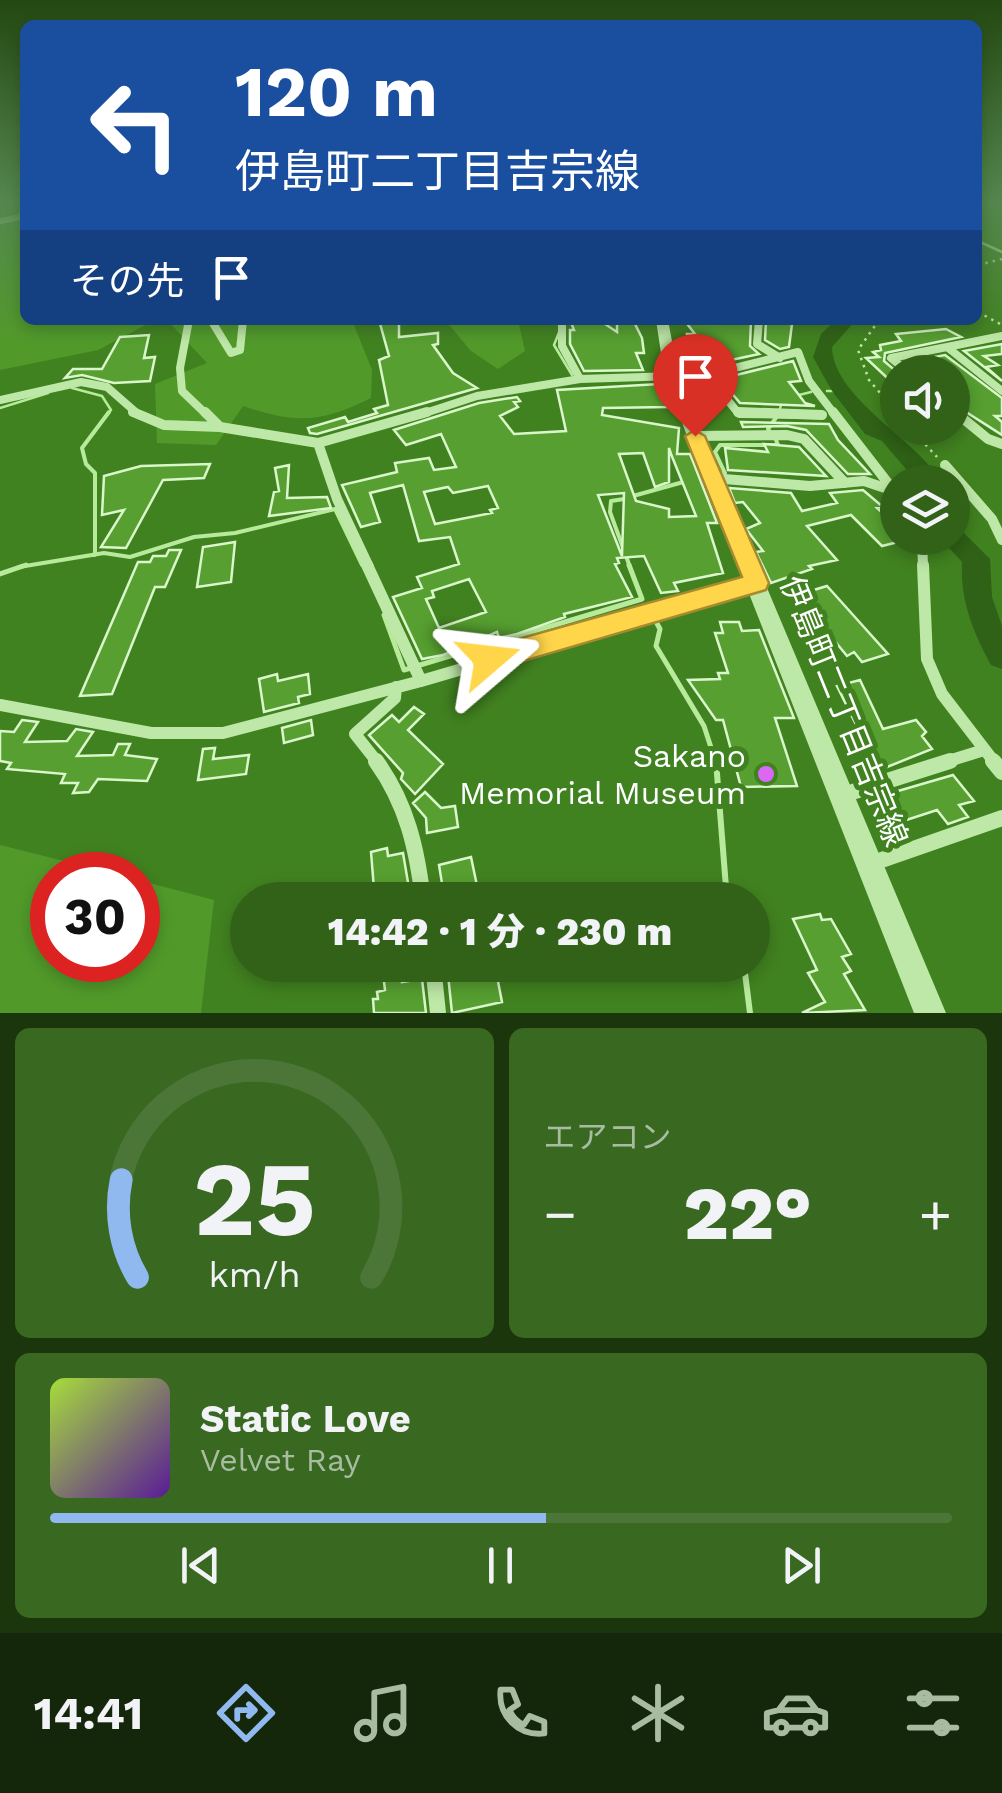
<!DOCTYPE html>
<html lang="ja">
<meta charset="utf-8">
<style>
:root{--surface:#316218;--page:#396821;--text:#f1f3f6;--muted:#a8bca2;--line:#4c7637;--accent:#90b9f0}
body{margin:0;font-family:"Work Sans","Noto Sans JP",sans-serif;background:var(--page);color:var(--text);height:100vh;display:flex;flex-direction:column;font-size:38px;white-space:nowrap}
*{box-sizing:border-box;margin:0}
p{font-size:32px;color:var(--muted)}
.icon{flex:none;width:55px;height:55px;fill:none;stroke:currentColor;stroke-width:2;stroke-linecap:round;stroke-linejoin:round}
.map{position:relative;height:1013px;overflow:hidden}
.details{display:flex;flex-direction:column;gap:15px;padding:15px;background:#1b360d;flex:1}
.details>*{flex:none}
.guide{position:absolute;left:20px;top:20px;width:962px;height:305px;border-radius:15px;box-shadow:0 5px 15px #0003;background:#1a4fa0;color:#fff;overflow:hidden}
.buttons{position:absolute;left:880px;top:355px;display:grid;gap:20px}
.buttons a{display:grid;place-items:center;width:90px;height:90px;border-radius:50%;background:var(--surface);box-shadow:0 5px 15px #0003;font-size:50px}
.speed{position:absolute;left:30px;top:852px;display:flex;gap:20px;font-size:50px;font-weight:700;text-align:center}
.speed>*{display:grid;place-content:center;width:130px;height:130px;border-radius:50%;background:var(--surface);box-shadow:0 5px 15px #0003;line-height:1}
.speed .limit{border:15px solid #d22;background:#fff;color:#111}
.pin{position:absolute;display:grid;place-items:center;width:85px;height:85px;color:#fff;margin:-102px -42px;border-radius:50% 50% 50% 0;rotate:-45deg;box-shadow:0 0 10px #0007}
.pin .icon{rotate:45deg}
.me{position:absolute;width:110px;margin:-55px;rotate:73deg;stroke-linejoin:round;filter:drop-shadow(0 0 8px #0008)}
.turn{display:flex;align-items:center;gap:35px;height:210px;padding:0 50px;font-size:45px}
.turn .icon{width:130px;height:130px;stroke-width:2.5}
.turn b{display:block;font-size:70px;line-height:85px}
.then{display:flex;align-items:center;height:95px;padding:0 50px;background:#0003;gap:20px;font-size:38px}
.big{font-size:75px;font-weight:800;line-height:1.1}
.details .tile{flex:1;display:flex;flex-direction:column;justify-content:center;gap:15px;min-width:0;padding:0 35px;border-radius:15px;background:var(--page)}
.details .dial{align-items:center;gap:0}
.dial svg{height:260px;overflow:visible;fill:none;stroke:var(--line);stroke-width:7;stroke-linecap:round;text-anchor:middle}
.dial text{fill:var(--text);stroke:none}
.song{display:flex;align-items:center;gap:30px}
.cover{width:120px;height:120px;border-radius:15px;background:linear-gradient(135deg,hsl(80 70% 55%),hsl(270 70% 35%))}
.played{height:10px;border-radius:5px;background:linear-gradient(90deg,var(--accent) 55%,var(--line) 55%)}
.keys{display:flex;justify-content:space-around;direction:ltr}
.heat{display:flex;justify-content:space-between;align-items:center;font-size:55px;direction:ltr}
.details .tiles{flex:1;display:grid;gap:15px;grid-template-columns:1fr 1fr}
.tile:last-child{grid-column:span 2}
.trip{position:absolute;left:230px;top:882px;width:540px;height:100px;border-radius:50px;background:var(--surface);box-shadow:0 5px 15px #0003;font-weight:800;line-height:100px;text-align:center}
.tab-bar{display:flex;height:160px;justify-content:space-around;align-items:center;background:#14270a;color:var(--muted)}
.tab-bar .icon{width:70px;height:70px}
.tab-bar .active{color:var(--accent)}
.tab-bar b{font-size:45px;color:var(--text)}
.map>svg:first-child{display:block}
.green{fill:#519a2a}
.lines{fill:none;stroke-linecap:round;stroke-linejoin:round}
.stream-far3{stroke:#b7ea9b;stroke-width:2.5}
.stream-far2{stroke:#b7ea9b;stroke-width:4}
.stream-far1{stroke:#b7ea9b;stroke-width:5}
.stream{stroke:#b7ea9b;stroke-width:6}
.river{fill:#2f6116;fill-rule:evenodd}
.building{fill:#569f30;stroke:#daf6cb;stroke-width:2.5;fill-rule:evenodd}
.path{stroke:#bee8a7;stroke-width:2.5;stroke-dasharray:2.5 5;stroke-linecap:butt}
.minor-far4{stroke:#bee8a7;stroke-width:6}
.minor-far3{stroke:#bee8a7;stroke-width:8}
.minor-far2{stroke:#bee8a7;stroke-width:10}
.minor-far1{stroke:#bee8a7;stroke-width:12}
.minor{stroke:#bee8a7;stroke-width:16}
.tertiary{fill:#bee8a7;fill-rule:evenodd}
.route{fill:#ffd54a;stroke:#a68a30;stroke-width:2.5}
.poi-dot{fill:#db68f5;stroke:#418220;stroke-width:4}
.labels{text-anchor:middle;dominant-baseline:central;stroke-width:10;stroke-linejoin:round;paint-order:stroke}
.near-street-label{font-size:32px;fill:#fff;stroke:#418220}
.near-poi-label{font-size:32px;fill:#fff;stroke:#418220;text-anchor:end}
</style>
<div class="map">
<svg width="1002" height="1013" viewBox="0 0 1002 1013">
<rect width="100%" height="100%" fill="#418220"/>
<path class="green" d="M 25,215 L 25,320 L 155,320 L 98,350 L 0,370 L 0,220 Z
M 167,320 L 352,320 L 372,370 L 371,398 C 321,423 296,424 243,406 L 216,445 L 157,443 L 155,384 L 207,363 Z
M 445,320 L 518,320 L 525,351 L 498,369 L 471,351 Z
M 0,845 L 120,875 L 52,875 L 52,960 L 138,960 L 138,880 L 214,900 L 201,1013 L 0,1013 Z"/>
<g class="lines">
<path class="stream-far3" d="M 978,241 L 1002,252
M 560,330 L 554,345 L 572,375
M 72,388 L 102,396 L 111,410 L 107,415
M 827,391 L 842,391
M 795,396 L 811,392
M 0,408 L 48,393
M 778,415 L 782,402"/>
<path class="stream-far2" d="M 770,432 L 768,429 L 780,412
M 720,474 L 725,473 L 715,452 L 720,445 L 778,445 L 776,440
M 633,496 L 687,481
M 624,499 L 611,501 L 610,512 L 630,567
M 95,555 L 95,473 L 86,464 L 82,448 L 109,412
M 19,567 L 104,553 L 130,557 L 194,537 L 235,533 L 335,509 L 362,565"/>
<path class="stream-far1" d="M 0,574 L 26,565
M 384,615 L 404,670 L 411,668
M 654,618 L 660,629 L 656,646 L 704,726 L 716,763
M 420,665 L 642,599 L 629,565"/>
<path class="stream" d="M 716,761 L 727,900
M 744,965 L 750,1013"/>
<path class="river" d="M 836,320 L 856,320 L 832,347 C 833,398 917,440 942,482 L 917,482 L 882,441 L 865,434 L 832,391 L 813,357 L 821,334 Z
M 952,527 L 961,530 L 990,559 L 992,597 L 1002,626 L 1002,669 L 991,665 C 973,632 960,600 962,562 L 940,538 L 952,538 Z"/>
</g>
<path class="building" d="M 379,320 L 399,320 L 399,337 L 438,333 L 438,344 L 433,345 L 453,373 L 477,388 L 317,434 L 310,433 L 308,428 L 345,417 L 348,422 L 377,413 L 374,409 L 388,405 L 379,360 L 389,356 Z
M 570,320 L 599,320 L 617,332 L 617,322 L 634,322 L 642,338 L 644,353 L 636,353 L 643,370 L 584,371 L 570,344 L 570,330 L 574,330 Z
M 684,320 L 751,320 L 750,346 L 759,354 L 694,368 L 687,334 L 695,334 Z
M 766,320 L 792,324 L 789,347 L 780,349 L 765,340 Z
M 946,329 L 961,337 L 885,353 L 884,361 L 898,373 L 898,388 L 866,358 L 879,357 L 873,352 L 881,350 L 880,345 L 901,341 L 896,334 Z
M 149,335 L 144,358 L 155,357 L 150,381 L 114,383 L 82,375 L 65,378 L 73,369 L 102,369 L 120,337 Z
M 1002,344 L 1002,354 L 984,356 L 998,365 L 986,367 L 1002,381 L 964,351 Z
M 945,355 L 1002,398 L 1002,416 L 995,416 L 1002,422 L 1002,435 L 952,403 L 952,372 L 915,372 L 908,362 Z
M 793,361 L 801,381 L 789,382 L 805,403 L 815,406 L 740,403 L 720,379 Z
M 659,384 L 667,407 L 603,408 L 602,415 L 679,428 L 677,454 L 690,454 L 694,464 L 717,523 L 707,523 L 723,573 L 674,583 L 678,591 L 661,593 L 644,556 L 617,558 L 619,563 L 615,564 L 632,597 L 564,614 L 565,617 L 517,634 L 499,638 L 497,632 L 443,655 L 422,659 L 393,597 L 422,588 L 417,577 L 459,564 L 450,537 L 419,541 L 403,485 L 370,493 L 380,522 L 361,527 L 342,485 L 397,472 L 395,463 L 429,458 L 434,470 L 456,467 L 441,434 L 406,445 L 394,430 L 479,403 L 517,397 L 520,401 L 514,402 L 518,407 L 500,416 L 514,434 L 566,431 L 557,390 ZM 669,448 L 671,454 L 696,516 L 669,517 L 669,509 L 636,501 L 619,454 L 643,453 L 655,487 L 669,482 ZM 488,486 L 498,508 L 490,510 L 492,513 L 435,524 L 424,492 L 448,487 L 453,493 ZM 624,493 L 622,556 L 598,495 ZM 469,579 L 486,612 L 439,628 L 426,599 L 434,597 L 432,591 Z
M 741,422 L 829,424 L 838,440 L 870,474 L 848,474 L 806,430 L 787,426 L 743,427 Z
M 764,444 L 799,447 L 826,476 L 728,470 L 725,448 L 768,452 Z
M 210,464 L 204,478 L 163,480 L 126,548 L 101,547 L 124,510 L 102,515 L 104,476 L 141,466 Z
M 289,465 L 287,498 L 327,497 L 331,508 L 269,516 L 274,492 L 279,491 L 275,468 Z
M 729,488 L 791,493 L 802,511 L 837,503 L 830,493 L 863,490 L 883,507 L 877,508 L 898,527 L 898,542 L 882,546 L 851,515 L 807,526 L 837,560 L 809,566 L 812,569 L 771,583 L 756,552 L 763,551 L 746,529 L 760,523 L 743,502 L 735,503 Z
M 235,542 L 231,582 L 197,587 L 203,547 Z
M 169,550 L 181,550 L 165,587 L 155,587 L 112,694 L 80,696 L 138,562 L 150,562 L 153,556 L 166,556 Z
M 827,586 L 854,616 L 888,654 L 862,662 L 854,652 L 847,656 L 797,595 Z
M 720,622 L 739,622 L 742,631 L 759,630 L 794,718 L 775,718 L 797,786 L 741,787 L 723,720 L 716,720 L 688,680 L 720,679 L 718,673 L 728,673 L 715,633 L 723,633 Z
M 277,674 L 278,681 L 308,674 L 310,694 L 298,697 L 299,703 L 264,712 L 259,679 Z
M 860,680 L 883,729 L 916,720 L 926,732 L 922,736 L 932,749 L 867,775 L 864,767 L 869,765 L 863,757 L 871,755 L 837,686 Z
M 414,707 L 424,714 L 408,730 L 443,764 L 415,794 L 401,779 L 403,773 L 369,735 L 392,715 L 399,722 Z
M 22,720 L 38,722 L 25,742 L 67,741 L 76,729 L 93,732 L 77,756 L 113,755 L 118,744 L 130,744 L 125,755 L 157,759 L 147,781 L 98,779 L 89,792 L 73,793 L 78,783 L 61,783 L 65,774 L 7,769 L 11,763 L 0,761 L 0,731 L 14,732 Z
M 311,720 L 313,735 L 284,743 L 282,728 Z
M 215,748 L 213,759 L 249,755 L 246,774 L 198,780 L 203,749 Z
M 953,775 L 974,801 L 959,805 L 968,817 L 948,824 L 937,810 L 885,827 L 867,800 Z
M 425,792 L 441,808 L 455,806 L 458,827 L 427,833 L 426,818 L 413,803 Z
M 387,848 L 388,856 L 403,853 L 411,900 L 348,900 L 348,894 L 374,889 L 371,852 Z
M 471,857 L 480,900 L 466,900 L 465,891 L 444,896 L 439,865 Z
M 820,914 L 822,920 L 831,919 L 851,954 L 842,957 L 851,971 L 844,974 L 865,1010 L 802,1013 L 825,1002 L 808,973 L 817,970 L 793,919 Z
M 382,965 L 401,965 L 402,982 L 422,979 L 426,1013 L 374,1013 L 373,999 L 378,999 L 377,992 L 385,990 Z
M 447,965 L 466,965 L 467,973 L 495,966 L 502,1002 L 452,1013 Z"/>
<g class="lines">
<path class="path" d="M 978,265 L 1002,259
M 978,312 L 1002,325
M 879,320 L 858,350 L 869,380 L 898,414
M 910,428 L 937,457"/>
<path class="minor-far4" d="M 0,221 L 20,217 L 25,206"/>
<path class="minor-far3" d="M 189,320 L 180,368 L 182,391 L 207,415
M 211,320 L 231,353 L 240,350 L 243,320
M 562,320 L 562,346 L 580,379
M 759,320 L 757,344 L 780,358
M 1002,336 L 947,347 L 1002,391
M 908,372 L 891,358 L 947,347
M 707,375 L 739,414 L 806,415
M 0,400 L 81,382 L 107,387 L 139,415
M 952,410 L 958,415
M 419,415 L 477,396 L 580,379 L 707,375 L 798,352 L 809,381 L 835,415"/>
<path class="minor-far2" d="M 133,412 L 164,425 L 220,427 L 318,443 L 427,412
M 205,412 L 219,426
M 738,412 L 822,415
M 833,412 L 898,496
M 955,412 L 988,439 L 1002,444
M 695,436 L 787,435 L 804,439 L 845,483
M 318,443 L 337,499 L 369,567
M 945,465 L 992,519 L 1002,540
M 712,478 L 810,486 L 864,481 L 891,490
M 922,538 L 923,567"/>
<path class="minor-far1" d="M 367,565 L 421,681
M 923,565 L 927,659 L 942,694 L 995,763
M 0,705 L 151,733 L 223,733 L 421,681 L 755,583
M 378,763 L 355,734 L 395,698 L 396,687
M 942,763 L 984,750"/>
<path class="minor" d="M 376,761 C 407,804 417,849 423,900
M 993,761 L 1002,772
M 843,795 L 950,761
M 873,863 L 1002,818
M 433,965 L 438,1013"/>
<path class="tertiary" d="M 656,320 L 668,320 L 678,373 L 703,436 L 946,1013 L 914,1013 L 687,436 L 664,373 Z"/>
</g>
<linearGradient id="sky" x2="0" y2="1"><stop stop-color="#244812"/><stop offset="0.59" stop-color="#54874e"/><stop offset="1" stop-color="#54874e" stop-opacity="0"/></linearGradient>
<rect width="1002" height="343" fill="url(#sky)"/>
<path class="route" d="M 695,430 L 705,436 L 769,583 L 766,590 L 489,671 L 479,667 L 475,659 L 479,651 L 489,647 L 742,577 L 685,436 Z"/>
<circle class="poi-dot" cx="766" cy="774" r="10"/>
<g class="labels">
<g class="near-street-label">
<text transform="translate(844 711) rotate(68)">伊島町二丁目吉宗線</text>
</g>
<g class="near-poi-label">
<text x="746" y="756">Sakano<tspan x="746" dy="37">Memorial Museum</tspan></text>
</g>
</g>
</svg>
<div class="buttons">
<a><svg class="icon" aria-label="sound" viewBox="0 0 24 24"><path d="M4 9h4l5-4v14l-5-4H4zM17 9q2 3 0 6"/></svg></a>
<a><svg class="icon" aria-label="layers" viewBox="0 0 24 24"><path d="M12 4l9 5-9 5-9-5zM3 14l9 5 9-5"/></svg></a>
</div>
<div class="speed"><div class="limit">30</div></div>
<div class="pin" style="left:695px;top:436px;background:#d93025"><svg class="icon" aria-label="arrive" viewBox="0 0 24 24"><path d="M6 21V4h12l-3 4 3 4H6"/></svg></div>
<svg class="me" style="left:489px;top:659px" viewBox="-20 -20 40 40"><path d="M0-17L14 15 0 8-14 15z" fill="#ffd54a" stroke="#fff" stroke-width="4"/></svg>
<div class="trip">14:42 · 1 分 · 230 m</div>
<div class="guide">
<div class="turn"><svg class="icon" aria-label="left" viewBox="0 0 24 24"><path d="M17 20v-9H6M10 6l-5 5 5 5"/></svg><div><b>120 m</b>伊島町二丁目吉宗線</div></div>
<div class="then">その先<svg class="icon" aria-label="arrive" viewBox="0 0 24 24"><path d="M6 21V4h12l-3 4 3 4H6"/></svg></div>
</div>
</div>
<section class="details">
<div class="tiles">
<div class="tile dial"><svg viewBox="0 0 100 80">
<path d="M14 69A42 42 0 1 1 86 69"/>
<path d="M14 69A42 42 0 0 1 9 39" stroke="#90b9f0"/>
<text x="50" y="56" font-size="32" font-weight="700">25</text>
<text x="50" y="72" font-size="11">km/h</text>
</svg></div>
<div class="tile"><p>エアコン</p>
<div class="heat"><a>−</a><b class="big">22°</b><a>+</a></div>
</div>
<div class="tile">
<div class="song"><i class="cover"></i><div><b>Static Love</b><p>Velvet Ray</p></div></div>
<div class="played"></div>
<div class="keys"><svg class="icon" aria-label="previous" viewBox="0 0 24 24"><path d="M18 5L8 12l10 7zM5 5v14"/></svg><svg class="icon" aria-label="pause" viewBox="0 0 24 24"><path d="M8 5v14M16 5v14"/></svg><svg class="icon" aria-label="next" viewBox="0 0 24 24"><path d="M6 5l10 7-10 7zM19 5v14"/></svg></div>
</div>
</div>
</section>
<nav class="tab-bar">
<b>14:41</b>
<svg class="icon active" aria-label="directions" viewBox="0 0 24 24"><path d="M12 3l9 9-9 9-9-9zM9 14v-3h6M13 9l2 2-2 2"/></svg>
<svg class="icon" aria-label="music" viewBox="0 0 24 24"><path d="M9 18V5l10-2v13"/><circle cx="6" cy="18" r="3"/><circle cx="16" cy="16" r="3"/></svg>
<svg class="icon" aria-label="phone" viewBox="0 0 24 24"><path d="M5 4h4l2 5-3 2q2 4 5 5l2-3 5 2v4C11 20 4 13 5 4z"/></svg>
<svg class="icon" aria-label="climate" viewBox="0 0 24 24"><path d="M12 3v18M4 7l16 10M4 17L20 7"/></svg>
<svg class="icon" aria-label="car" viewBox="0 0 24 24"><path d="M5 17H2v-5l4-1 3-4h7l3 4 3 1v5h-3M9 17h6M6 11h13"/><circle cx="7" cy="17" r="2"/><circle cx="17" cy="17" r="2"/></svg>
<svg class="icon" aria-label="filters" viewBox="0 0 24 24"><path d="M4 7h16M4 17h16"/><circle cx="9" cy="7" r="2"/><circle cx="15" cy="17" r="2"/></svg>
</nav>
